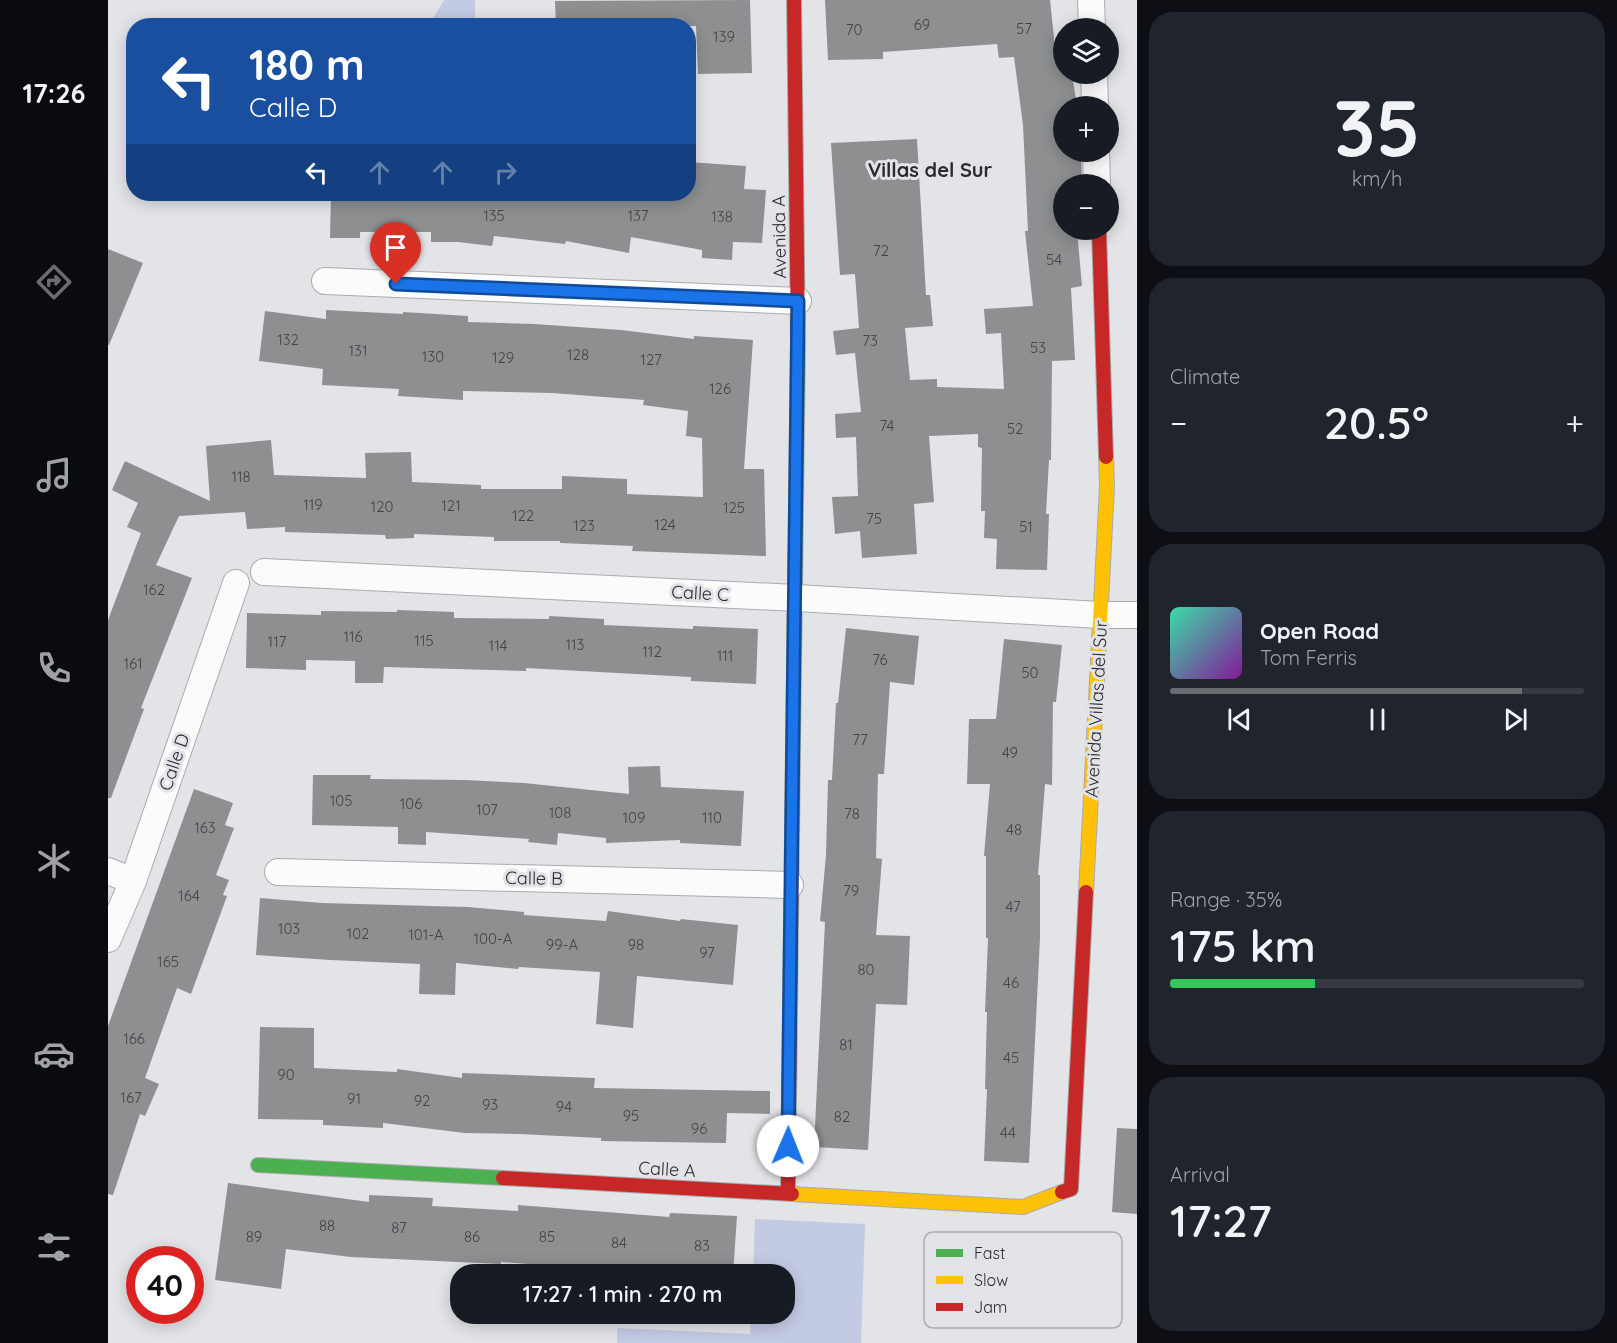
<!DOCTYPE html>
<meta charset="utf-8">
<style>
:root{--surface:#171b24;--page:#20242c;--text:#f1f3f6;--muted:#9ea1a6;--line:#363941;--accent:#6b6c6f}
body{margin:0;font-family:Quicksand,sans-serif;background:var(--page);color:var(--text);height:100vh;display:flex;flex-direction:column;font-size:22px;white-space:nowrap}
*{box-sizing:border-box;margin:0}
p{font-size:20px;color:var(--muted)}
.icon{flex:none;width:33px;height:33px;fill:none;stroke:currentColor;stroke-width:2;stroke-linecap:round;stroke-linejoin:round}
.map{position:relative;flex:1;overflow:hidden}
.drawer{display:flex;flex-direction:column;gap:12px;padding:12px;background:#0d0f14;width:480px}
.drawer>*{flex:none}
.top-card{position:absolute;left:18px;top:18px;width:570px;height:183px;border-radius:24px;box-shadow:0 3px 15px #0003;background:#1a4fa0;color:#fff;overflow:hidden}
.fabs{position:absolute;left:945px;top:18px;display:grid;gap:12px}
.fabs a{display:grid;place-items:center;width:66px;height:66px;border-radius:50%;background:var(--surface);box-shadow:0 3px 15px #0003;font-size:30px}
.speed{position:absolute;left:18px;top:1246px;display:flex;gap:12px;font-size:30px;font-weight:700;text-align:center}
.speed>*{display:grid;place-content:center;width:78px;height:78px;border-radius:50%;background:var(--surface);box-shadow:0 3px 15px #0003;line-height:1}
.speed .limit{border:9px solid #d22;background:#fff;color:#111}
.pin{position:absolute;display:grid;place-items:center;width:51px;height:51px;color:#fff;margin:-62px -26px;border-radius:50% 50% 50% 0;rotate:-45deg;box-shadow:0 0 6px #0007}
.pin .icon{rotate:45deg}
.me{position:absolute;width:66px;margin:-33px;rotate:1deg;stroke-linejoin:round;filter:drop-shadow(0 0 4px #0008)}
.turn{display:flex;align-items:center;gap:21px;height:126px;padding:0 24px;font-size:27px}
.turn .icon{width:78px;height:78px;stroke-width:2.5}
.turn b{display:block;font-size:42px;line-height:51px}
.lanes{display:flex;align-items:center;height:57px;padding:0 24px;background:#0003;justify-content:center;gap:30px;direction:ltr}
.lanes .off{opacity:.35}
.big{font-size:45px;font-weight:600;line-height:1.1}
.drawer .tile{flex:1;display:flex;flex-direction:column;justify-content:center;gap:9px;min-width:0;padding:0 21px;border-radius:24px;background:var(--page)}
.drawer .dial{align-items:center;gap:0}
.dial b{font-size:78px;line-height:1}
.song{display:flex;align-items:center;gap:18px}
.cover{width:72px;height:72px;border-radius:9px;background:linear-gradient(135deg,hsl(160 70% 55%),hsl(290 70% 35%))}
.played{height:6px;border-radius:3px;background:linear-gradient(90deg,var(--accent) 85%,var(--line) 85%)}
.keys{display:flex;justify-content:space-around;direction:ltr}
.heat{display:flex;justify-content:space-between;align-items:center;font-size:33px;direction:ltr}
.charge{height:9px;border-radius:4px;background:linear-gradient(90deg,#34c759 35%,var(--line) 0)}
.trip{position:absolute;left:342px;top:1264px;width:345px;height:60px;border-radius:24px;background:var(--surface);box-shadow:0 3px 15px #0003;font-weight:600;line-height:60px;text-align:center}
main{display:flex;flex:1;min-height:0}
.dock{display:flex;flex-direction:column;width:108px;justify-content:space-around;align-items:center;background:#090b0e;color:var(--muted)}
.dock .icon{width:42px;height:42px}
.dock .active{color:var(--accent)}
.dock b{font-size:27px;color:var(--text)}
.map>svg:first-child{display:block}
.green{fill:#c3cae4}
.building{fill:#8e8f91}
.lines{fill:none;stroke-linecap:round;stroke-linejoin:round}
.street-casing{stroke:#aaabad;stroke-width:28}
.fast-casing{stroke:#aaabad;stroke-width:16}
.slow-casing{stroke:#aaabad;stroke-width:16}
.jam-casing{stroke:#aaabad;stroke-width:16}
.street{stroke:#fbfbfb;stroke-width:26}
.fast{stroke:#4caf50;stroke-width:14}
.slow{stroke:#ffc107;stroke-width:14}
.jam{stroke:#c62828;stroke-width:14}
.route-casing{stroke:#114b97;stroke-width:15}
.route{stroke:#1a73e8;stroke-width:10}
.labels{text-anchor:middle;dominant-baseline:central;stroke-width:6;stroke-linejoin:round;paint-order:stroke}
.number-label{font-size:15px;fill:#444447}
.street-label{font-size:18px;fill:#2b2b2e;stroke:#e1e3e9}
.neighbourhood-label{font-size:20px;font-weight:bold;fill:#2a2b30;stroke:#e1e3e9}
.key{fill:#e1e3e9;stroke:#aaacb1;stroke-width:1.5}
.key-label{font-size:16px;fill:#2b2b2e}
</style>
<main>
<nav class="dock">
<b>17:26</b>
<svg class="icon active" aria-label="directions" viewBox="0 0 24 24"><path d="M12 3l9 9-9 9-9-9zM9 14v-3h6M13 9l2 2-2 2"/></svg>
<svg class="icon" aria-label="music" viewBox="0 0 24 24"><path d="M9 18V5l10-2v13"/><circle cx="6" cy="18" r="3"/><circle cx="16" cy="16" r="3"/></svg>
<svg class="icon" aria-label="phone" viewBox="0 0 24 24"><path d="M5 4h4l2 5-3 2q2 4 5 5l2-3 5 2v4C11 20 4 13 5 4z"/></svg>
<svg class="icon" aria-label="climate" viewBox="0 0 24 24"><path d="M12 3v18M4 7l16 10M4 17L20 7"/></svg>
<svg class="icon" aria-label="car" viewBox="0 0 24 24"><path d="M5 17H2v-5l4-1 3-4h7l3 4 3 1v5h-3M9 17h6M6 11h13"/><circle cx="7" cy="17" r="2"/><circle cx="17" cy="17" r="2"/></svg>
<svg class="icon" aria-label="filters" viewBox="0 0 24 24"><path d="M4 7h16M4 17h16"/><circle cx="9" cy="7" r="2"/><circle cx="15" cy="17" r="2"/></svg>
</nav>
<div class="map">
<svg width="1029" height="1343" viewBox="0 0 1029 1343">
<rect width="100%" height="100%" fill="#e3e4e7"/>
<path class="green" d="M 336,0 L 367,0 L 367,25 L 321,25 Z
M 647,1219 L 757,1224 L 753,1343 L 509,1343 L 509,1328 L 642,1334 L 643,1314 L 676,1314 L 676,1275 L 645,1275 Z"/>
<path class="building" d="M 642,0 L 644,73 L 590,74 L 588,26 L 448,26 L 447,1 Z
M 717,0 L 942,0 L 949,66 L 956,66 L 956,74 L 964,74 L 969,106 L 956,106 L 956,152 L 973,152 L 974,184 L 956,184 L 956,230 L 969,230 L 974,286 L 963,288 L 967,360 L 944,361 L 943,460 L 941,460 L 938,514 L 941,514 L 939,570 L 888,569 L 889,539 L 876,538 L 877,511 L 873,511 L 874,448 L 870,447 L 870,434 L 821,436 L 826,502 L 806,504 L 809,554 L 754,558 L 752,531 L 727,534 L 724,497 L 750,496 L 748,437 L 728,438 L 727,414 L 753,412 L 747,353 L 728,355 L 725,331 L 751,328 L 747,274 L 732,275 L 723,143 L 809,139 L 818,295 L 822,295 L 825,326 L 797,328 L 802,380 L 829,379 L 829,387 L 896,389 L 893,333 L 878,334 L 876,309 L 925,306 L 917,231 L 920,231 L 915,125 L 906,57 L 891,58 L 889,44 L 775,52 L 775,59 L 720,60 Z
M 580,162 L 638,166 L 636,189 L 658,190 L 654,243 L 625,242 L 624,260 L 594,258 L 594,250 L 523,237 L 521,253 L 458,241 L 457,244 L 386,236 L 384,246 L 350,242 L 323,242 L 323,232 L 252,232 L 252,238 L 222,238 L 223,194 L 580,194 Z
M 0,249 L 35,263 L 1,345 L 0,345 Z
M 218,310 L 295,314 L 295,312 L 360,316 L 360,322 L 427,324 L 513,330 L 586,339 L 586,336 L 645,340 L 636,469 L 656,469 L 658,556 L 524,551 L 525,546 L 452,543 L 452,541 L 386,541 L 386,537 L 306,534 L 306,538 L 278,539 L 277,535 L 177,532 L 177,527 L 139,529 L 137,512 L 71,516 L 48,565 L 84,578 L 33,708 L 36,709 L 3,798 L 0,798 L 0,620 L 33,533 L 19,527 L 30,503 L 4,490 L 17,461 L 102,501 L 98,446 L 163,440 L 166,475 L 258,478 L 257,453 L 303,452 L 304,482 L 373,485 L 373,489 L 454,489 L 454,476 L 519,479 L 519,494 L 595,497 L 594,438 L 578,436 L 580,411 L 535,405 L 536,400 L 444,393 L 355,391 L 355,400 L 290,396 L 291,389 L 214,385 L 215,369 L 151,361 L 157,311 L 218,319 Z
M 289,610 L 346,612 L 346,618 L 441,619 L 441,616 L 496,619 L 496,625 L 585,629 L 585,626 L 650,629 L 648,684 L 583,681 L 583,677 L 418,668 L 418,671 L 276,667 L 275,683 L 247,683 L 247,661 L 198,660 L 198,670 L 138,668 L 139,613 L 213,615 L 213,611 L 289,612 Z
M 738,628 L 811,636 L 806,685 L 782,682 L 776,774 L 770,774 L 768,858 L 774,859 L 768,935 L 802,936 L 799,1005 L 768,1004 L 760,1150 L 706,1147 L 717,922 L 712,921 L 718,855 L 720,780 L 724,780 L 728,703 L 730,703 Z
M 896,639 L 954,645 L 948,702 L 945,702 L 944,785 L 937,784 L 930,875 L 932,875 L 932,938 L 921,1163 L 876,1161 L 879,1089 L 877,1089 L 879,1012 L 877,1012 L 880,938 L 878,938 L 878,856 L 876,856 L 882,784 L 859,784 L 861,719 L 888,719 Z
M 552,766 L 553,787 L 636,791 L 633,846 L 572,843 L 572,840 L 498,843 L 498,838 L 450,833 L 449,845 L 420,842 L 421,839 L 318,832 L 318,845 L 290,844 L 290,827 L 204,825 L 205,775 L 263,775 L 262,779 L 357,780 L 416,783 L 521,794 L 520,767 Z
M 86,789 L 125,803 L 117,825 L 126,828 L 108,875 L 121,880 L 115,895 L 119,896 L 83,994 L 69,988 L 37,1078 L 51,1084 L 37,1116 L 32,1114 L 5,1195 L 0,1194 L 0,1026 Z
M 152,898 L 214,903 L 360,907 L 416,912 L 416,915 L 498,921 L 500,911 L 572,921 L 573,919 L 630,925 L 625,985 L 529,976 L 525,1028 L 488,1024 L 492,972 L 411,967 L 410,969 L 348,963 L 347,995 L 311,994 L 312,964 L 222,960 L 148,955 Z
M 152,1027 L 206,1028 L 206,1068 L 289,1072 L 289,1069 L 354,1078 L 354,1073 L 487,1078 L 486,1088 L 662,1091 L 662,1114 L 619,1113 L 618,1143 L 493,1141 L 493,1138 L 411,1134 L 357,1133 L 275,1123 L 275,1128 L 215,1125 L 215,1120 L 150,1119 Z
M 1009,1128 L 1029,1129 L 1029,1214 L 1004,1212 Z
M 120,1183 L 261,1202 L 261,1195 L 325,1198 L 324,1206 L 410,1211 L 410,1205 L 561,1217 L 562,1213 L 629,1216 L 625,1275 L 540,1273 L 393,1262 L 393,1264 L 243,1257 L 178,1249 L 173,1289 L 107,1280 Z"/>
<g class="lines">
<g class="street-casing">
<path id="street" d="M 983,0 L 984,28
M 986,74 L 987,106
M 988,152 L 989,184
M 217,281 L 690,301
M 156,572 L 688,598 L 992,615 L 1029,615
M 0,871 L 25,881
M 170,872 L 682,885
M 0,939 L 25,881 L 128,583"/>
</g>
<g class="fast-casing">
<path id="fast" d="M 685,746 L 690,344
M 150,1165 L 395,1178"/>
</g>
<g class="slow-casing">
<path id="slow" d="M 978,892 L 999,487 L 998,457
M 684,1194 L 915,1207 L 954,1192"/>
</g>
<g class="jam-casing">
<path id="jam" d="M 686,0 L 690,344
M 991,230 L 998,457
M 395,1178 L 684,1194
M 954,1192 L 963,1189 L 978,892
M 680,1193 L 685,746"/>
</g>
<use href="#street" class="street"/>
<use href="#fast" class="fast"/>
<use href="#slow" class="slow"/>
<use href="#jam" class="jam"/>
</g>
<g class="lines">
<g class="route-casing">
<path id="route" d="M 288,284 L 690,301 L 680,1146"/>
</g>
<use href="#route" class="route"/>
</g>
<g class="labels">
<g class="number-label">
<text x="814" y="24">69</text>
<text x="916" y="28">57</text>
<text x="746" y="29">70</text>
<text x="616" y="36">139</text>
<text x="386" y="215">135</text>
<text x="530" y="215">137</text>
<text x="614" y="216">138</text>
<text x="773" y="250">72</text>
<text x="946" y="259">54</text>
<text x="180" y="339">132</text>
<text x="762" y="340">73</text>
<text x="930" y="347">53</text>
<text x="250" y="350">131</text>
<text x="470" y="354">128</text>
<text x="325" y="356">130</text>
<text x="395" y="357">129</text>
<text x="543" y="359">127</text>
<text x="612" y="388">126</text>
<text x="779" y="425">74</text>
<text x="907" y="428">52</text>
<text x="133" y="476">118</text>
<text x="205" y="504">119</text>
<text x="343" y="505">121</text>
<text x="274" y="506">120</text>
<text x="626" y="507">125</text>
<text x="415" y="515">122</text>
<text x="766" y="518">75</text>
<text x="557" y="524">124</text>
<text x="476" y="525">123</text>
<text x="918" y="526">51</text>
<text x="46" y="589">162</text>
<text x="245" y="636">116</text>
<text x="316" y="640">115</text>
<text x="169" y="641">117</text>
<text x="467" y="644">113</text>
<text x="390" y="645">114</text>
<text x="544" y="651">112</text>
<text x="617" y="655">111</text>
<text x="772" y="659">76</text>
<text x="25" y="663">161</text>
<text x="922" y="672">50</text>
<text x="752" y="739">77</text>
<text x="902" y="752">49</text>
<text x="233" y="800">105</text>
<text x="303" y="803">106</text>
<text x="379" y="809">107</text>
<text x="452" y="812">108</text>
<text x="744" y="813">78</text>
<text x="526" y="817">109</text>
<text x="604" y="817">110</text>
<text x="97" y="827">163</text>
<text x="906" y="829">48</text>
<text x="743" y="890">79</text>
<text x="81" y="895">164</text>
<text x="905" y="906">47</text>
<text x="181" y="928">103</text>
<text x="250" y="933">102</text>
<text x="318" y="934">101-A</text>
<text x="385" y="938">100-A</text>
<text x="454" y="944">99-A</text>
<text x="528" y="944">98</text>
<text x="599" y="952">97</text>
<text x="60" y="961">165</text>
<text x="758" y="969">80</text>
<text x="903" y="982">46</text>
<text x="26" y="1038">166</text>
<text x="738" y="1044">81</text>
<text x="903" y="1057">45</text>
<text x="178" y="1074">90</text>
<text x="23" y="1097">167</text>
<text x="246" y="1098">91</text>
<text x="314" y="1100">92</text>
<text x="382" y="1104">93</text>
<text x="456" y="1106">94</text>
<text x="523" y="1115">95</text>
<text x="734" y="1116">82</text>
<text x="591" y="1128">96</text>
<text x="900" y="1132">44</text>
<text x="219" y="1225">88</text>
<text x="291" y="1227">87</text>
<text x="146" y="1236">89</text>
<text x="364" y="1236">86</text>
<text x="439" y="1236">85</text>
<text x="511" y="1242">84</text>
<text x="594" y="1245">83</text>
</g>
<g class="street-label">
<text transform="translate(671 237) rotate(-91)">Avenida A</text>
<text transform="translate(592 593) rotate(3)">Calle C</text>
<text transform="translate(988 709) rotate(-87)">Avenida Villas del Sur</text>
<text transform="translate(66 762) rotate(-71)">Calle D</text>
<text transform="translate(426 878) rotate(1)">Calle B</text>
<text transform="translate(559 1169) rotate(3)">Calle A</text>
</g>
<g class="neighbourhood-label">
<text x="822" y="169">Villas del Sur</text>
</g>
</g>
<rect x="816" y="1232" width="198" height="96" rx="9" class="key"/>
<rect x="828" y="1249" width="27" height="8" fill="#4caf50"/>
<rect x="828" y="1276" width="27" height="8" fill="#ffc107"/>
<rect x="828" y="1303" width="27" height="8" fill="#c62828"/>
<g class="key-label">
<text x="866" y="1259">Fast</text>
<text x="866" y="1286">Slow</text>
<text x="866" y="1313">Jam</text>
</g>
</svg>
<div class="fabs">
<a><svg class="icon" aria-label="layers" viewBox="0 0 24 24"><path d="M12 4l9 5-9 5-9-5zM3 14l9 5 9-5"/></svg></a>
<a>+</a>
<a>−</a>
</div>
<div class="speed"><div class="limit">40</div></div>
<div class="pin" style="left:288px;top:284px;background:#d93025"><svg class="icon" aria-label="arrive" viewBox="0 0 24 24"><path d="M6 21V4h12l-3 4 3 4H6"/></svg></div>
<svg class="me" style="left:680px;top:1146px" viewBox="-20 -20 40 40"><circle r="19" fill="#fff"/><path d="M0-13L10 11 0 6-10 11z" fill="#1a73e8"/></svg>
<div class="trip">17:27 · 1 min · 270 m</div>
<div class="top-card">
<div class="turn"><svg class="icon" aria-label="left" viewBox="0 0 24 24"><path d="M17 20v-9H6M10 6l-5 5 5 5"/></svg><div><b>180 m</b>Calle D</div></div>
<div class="lanes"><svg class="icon" aria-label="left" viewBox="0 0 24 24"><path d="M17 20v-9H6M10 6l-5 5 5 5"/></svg><svg class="icon off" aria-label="ahead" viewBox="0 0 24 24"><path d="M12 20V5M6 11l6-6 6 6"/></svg><svg class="icon off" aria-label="ahead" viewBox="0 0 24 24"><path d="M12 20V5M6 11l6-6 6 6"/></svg><svg class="icon off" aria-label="right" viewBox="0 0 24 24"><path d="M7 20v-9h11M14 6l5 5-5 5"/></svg></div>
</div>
</div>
<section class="drawer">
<div class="tile dial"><b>35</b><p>km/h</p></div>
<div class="tile"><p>Climate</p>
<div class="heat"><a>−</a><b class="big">20.5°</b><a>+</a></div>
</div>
<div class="tile">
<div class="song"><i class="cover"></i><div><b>Open Road</b><p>Tom Ferris</p></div></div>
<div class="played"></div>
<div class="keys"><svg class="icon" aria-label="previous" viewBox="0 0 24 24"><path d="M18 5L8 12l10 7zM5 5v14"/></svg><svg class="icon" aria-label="pause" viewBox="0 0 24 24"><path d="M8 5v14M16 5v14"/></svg><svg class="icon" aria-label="next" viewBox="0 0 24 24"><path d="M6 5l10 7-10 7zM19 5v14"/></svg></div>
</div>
<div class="tile"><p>Range · 35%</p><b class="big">175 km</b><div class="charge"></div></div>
<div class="tile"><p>Arrival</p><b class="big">17:27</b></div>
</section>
</main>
